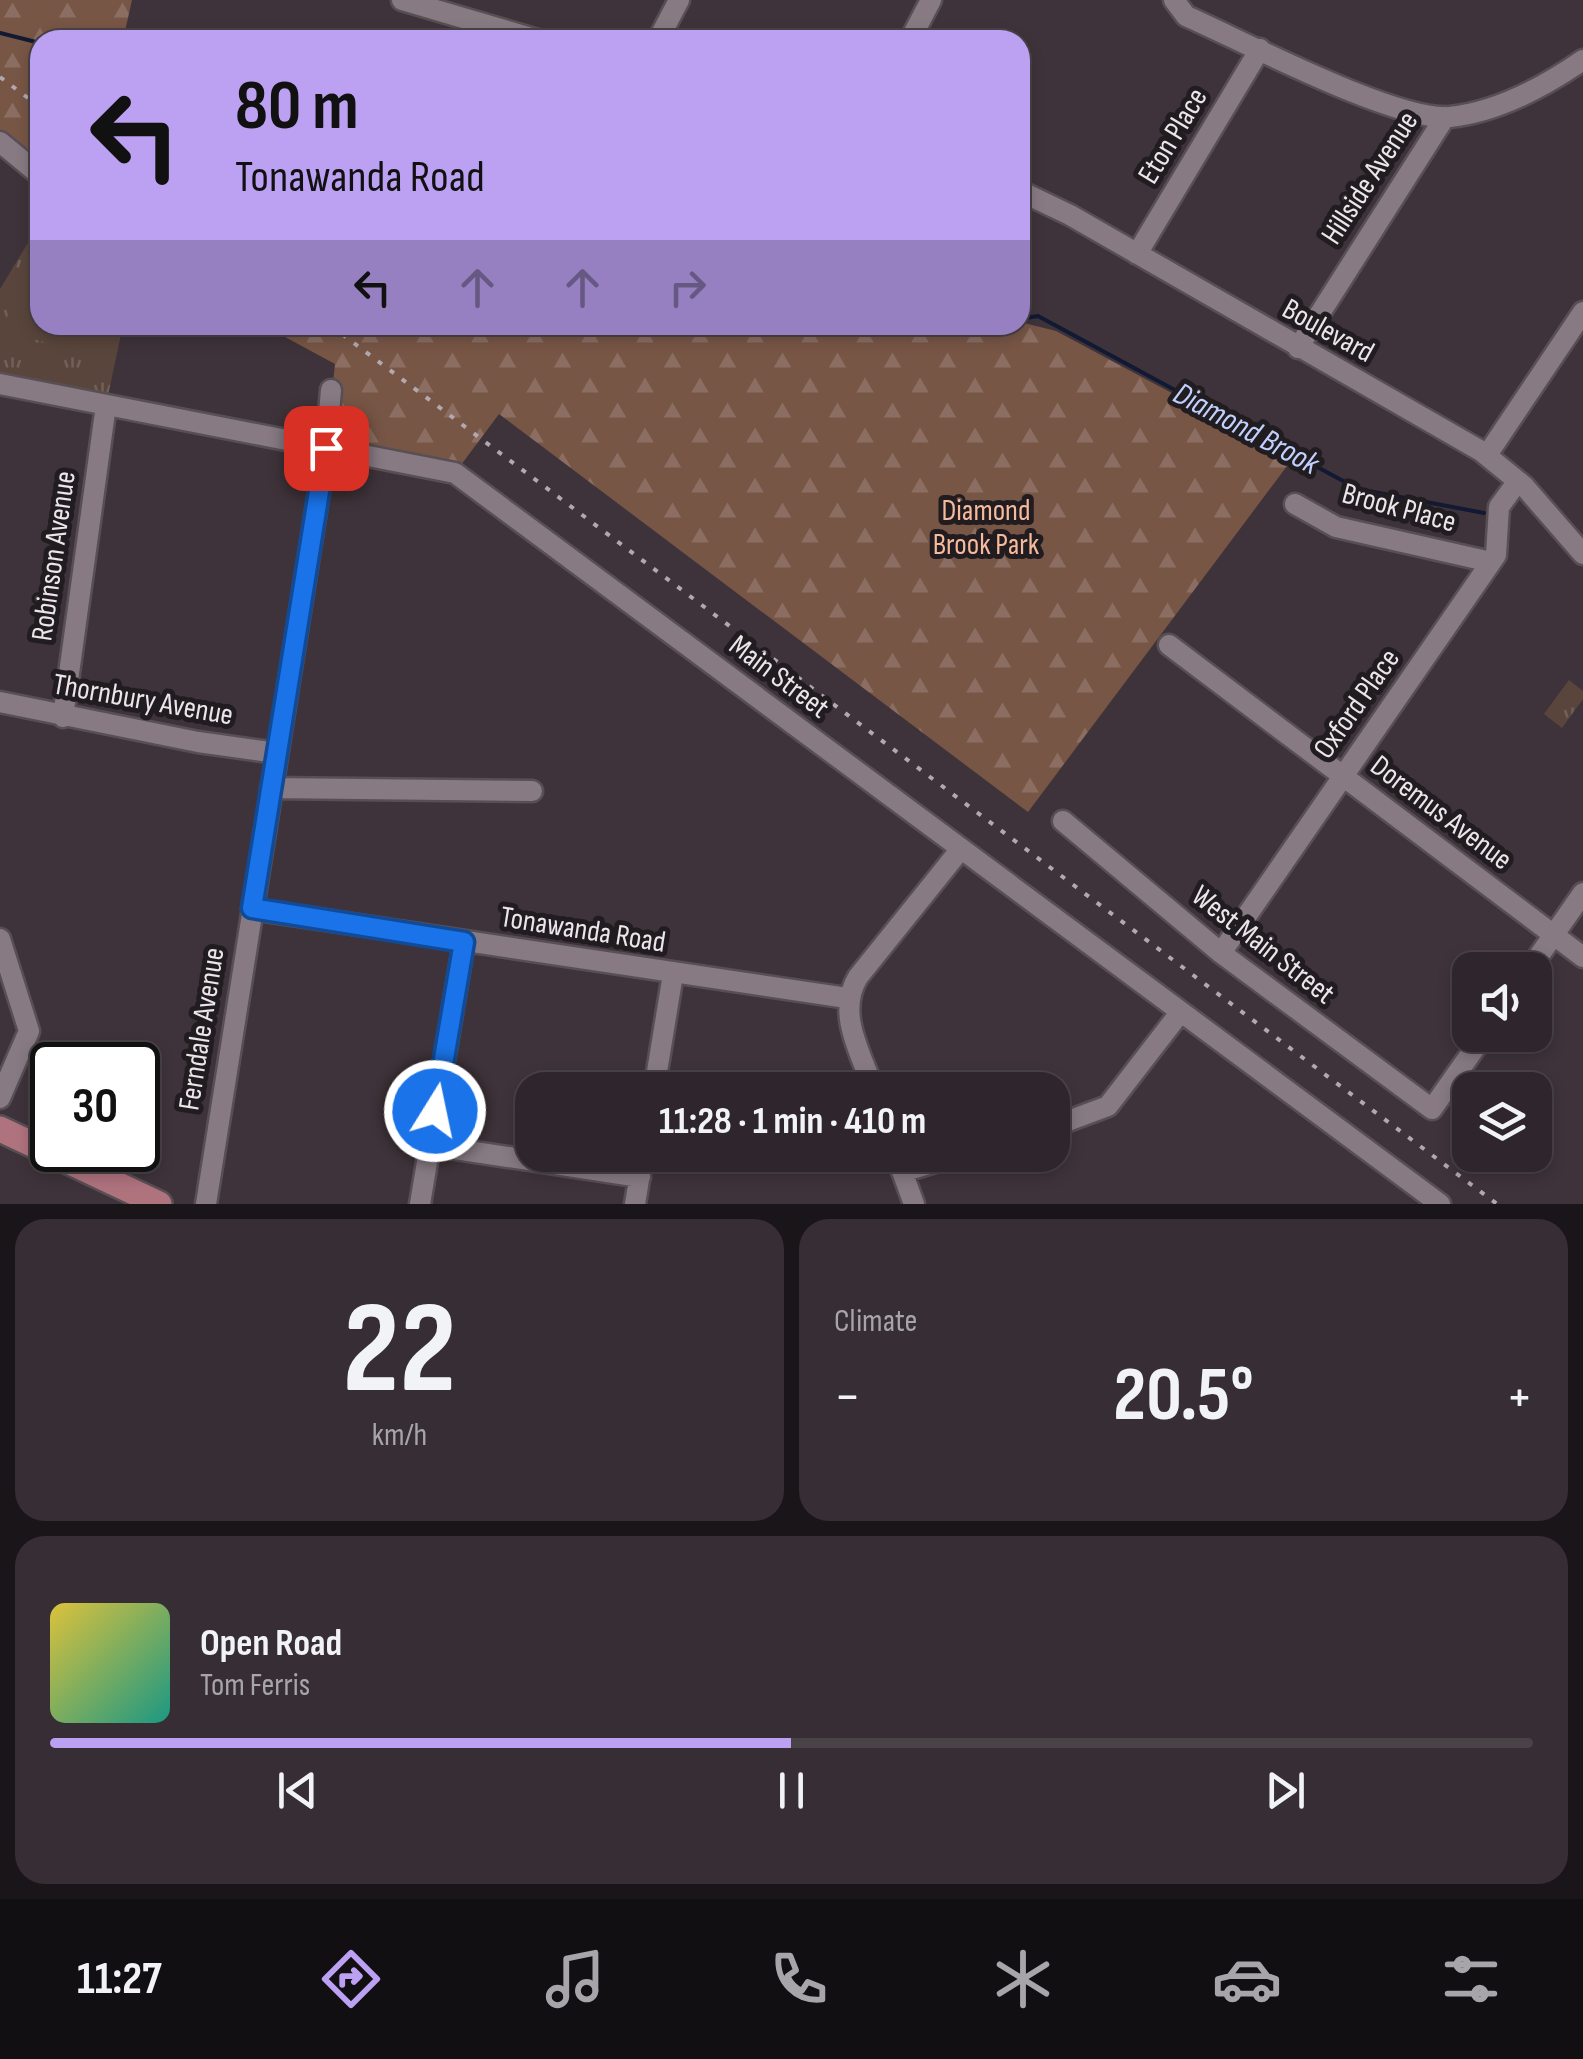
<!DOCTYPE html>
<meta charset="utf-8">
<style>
:root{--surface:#2e262c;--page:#362e34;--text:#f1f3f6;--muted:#a7a5a9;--line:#494348;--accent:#bca0f2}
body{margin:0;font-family:"Sofia Sans Condensed",sans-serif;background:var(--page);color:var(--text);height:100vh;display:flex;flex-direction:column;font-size:38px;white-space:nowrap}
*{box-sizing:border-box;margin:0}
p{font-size:32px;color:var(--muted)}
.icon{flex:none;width:55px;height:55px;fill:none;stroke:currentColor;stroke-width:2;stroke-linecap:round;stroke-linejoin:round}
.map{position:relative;height:1204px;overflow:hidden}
.side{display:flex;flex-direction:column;gap:15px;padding:15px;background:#191518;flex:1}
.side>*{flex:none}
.guide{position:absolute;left:30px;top:30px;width:1000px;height:305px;border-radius:30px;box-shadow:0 5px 15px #0003,0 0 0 2px var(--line);background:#bca0f2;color:#111;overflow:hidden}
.buttons{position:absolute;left:1452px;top:952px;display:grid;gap:20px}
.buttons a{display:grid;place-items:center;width:100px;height:100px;border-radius:20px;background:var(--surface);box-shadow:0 5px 15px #0003,0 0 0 2px var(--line);font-size:50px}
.speed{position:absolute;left:30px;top:1042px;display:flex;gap:20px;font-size:50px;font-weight:700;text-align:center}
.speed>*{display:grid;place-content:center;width:130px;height:130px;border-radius:50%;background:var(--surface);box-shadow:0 5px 15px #0003,0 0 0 2px var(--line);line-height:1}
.speed .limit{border:5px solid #111;border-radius:15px;background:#fff;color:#111}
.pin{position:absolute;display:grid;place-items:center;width:85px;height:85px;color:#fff;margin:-42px;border-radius:20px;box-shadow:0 5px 15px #0006}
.me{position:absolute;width:110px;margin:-55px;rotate:10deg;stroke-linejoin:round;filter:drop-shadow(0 0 8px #0008)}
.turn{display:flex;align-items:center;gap:35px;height:210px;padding:0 40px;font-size:45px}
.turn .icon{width:130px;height:130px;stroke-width:2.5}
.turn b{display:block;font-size:70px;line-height:85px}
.lanes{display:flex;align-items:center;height:95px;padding:0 40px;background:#0003;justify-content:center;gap:50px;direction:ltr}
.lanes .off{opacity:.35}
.big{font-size:75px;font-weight:700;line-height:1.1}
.side .tile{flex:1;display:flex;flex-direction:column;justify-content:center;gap:15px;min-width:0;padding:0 35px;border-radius:30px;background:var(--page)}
.side .dial{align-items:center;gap:0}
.dial b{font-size:130px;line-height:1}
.song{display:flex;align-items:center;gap:30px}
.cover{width:120px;height:120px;border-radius:15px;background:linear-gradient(135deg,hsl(50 70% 55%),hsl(170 70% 35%))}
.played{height:10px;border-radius:5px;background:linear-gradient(90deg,var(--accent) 50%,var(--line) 50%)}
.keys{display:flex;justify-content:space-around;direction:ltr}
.heat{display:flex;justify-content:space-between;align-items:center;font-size:55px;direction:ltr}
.side .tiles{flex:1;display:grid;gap:15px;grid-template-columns:1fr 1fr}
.tile:last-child{grid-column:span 2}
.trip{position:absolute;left:515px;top:1072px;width:555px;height:100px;border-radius:30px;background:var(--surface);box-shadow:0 5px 15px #0003,0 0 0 2px var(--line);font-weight:700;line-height:100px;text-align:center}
.dock{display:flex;height:160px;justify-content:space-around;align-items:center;background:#120f12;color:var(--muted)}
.dock .icon{width:70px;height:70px}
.dock .active{color:var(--accent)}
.dock b{font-size:45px;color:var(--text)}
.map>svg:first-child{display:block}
.grass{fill:url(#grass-tufts)}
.forest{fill:url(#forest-firs)}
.pitch{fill:#59453b}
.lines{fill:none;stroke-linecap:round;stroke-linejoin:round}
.stream{stroke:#111933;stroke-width:4}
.minor-casing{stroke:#584f55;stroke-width:25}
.major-casing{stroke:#584f55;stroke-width:30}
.minor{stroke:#877a83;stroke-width:20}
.major{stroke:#af737e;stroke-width:25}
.rail{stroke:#b1a9af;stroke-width:4;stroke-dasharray:5 10;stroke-linecap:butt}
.route-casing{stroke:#114b97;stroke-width:25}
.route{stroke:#1a73e8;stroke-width:18}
.labels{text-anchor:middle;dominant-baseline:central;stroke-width:10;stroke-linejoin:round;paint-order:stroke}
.street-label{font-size:30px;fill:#ece5ea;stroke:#211c20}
.park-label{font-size:30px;fill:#f7ba9d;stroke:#211c20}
.water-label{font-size:32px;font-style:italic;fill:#c0d0fd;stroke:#211c20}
</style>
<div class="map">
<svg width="1583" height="1204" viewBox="0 0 1583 1204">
<defs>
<pattern id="grass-tufts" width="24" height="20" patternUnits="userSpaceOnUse" patternTransform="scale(2.5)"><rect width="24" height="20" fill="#59453b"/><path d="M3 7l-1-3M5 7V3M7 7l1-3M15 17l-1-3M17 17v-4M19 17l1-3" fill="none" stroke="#716058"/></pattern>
<pattern id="forest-firs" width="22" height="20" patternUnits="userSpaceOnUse" patternTransform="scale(2.5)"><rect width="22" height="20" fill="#785646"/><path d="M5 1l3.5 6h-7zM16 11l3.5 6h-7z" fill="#8b6e61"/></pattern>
</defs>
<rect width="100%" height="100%" fill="#3e333a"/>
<path class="grass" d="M 34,233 L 40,235 L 40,325 L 123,325 L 106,405 L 0,384 L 0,289 Z
M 1569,680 L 1583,691 L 1583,699 L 1562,728 L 1544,714 Z"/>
<path class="forest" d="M 0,0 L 132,0 L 123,40 L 40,40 L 40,164 L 0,133 Z
M 1020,322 L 1056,331 L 1293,458 L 1028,812 L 499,414 L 455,473 L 326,448 L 335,364 L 263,325 Z"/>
<path class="pitch" d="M 40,249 L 40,325 L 114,325 L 106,357 L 0,331 Z"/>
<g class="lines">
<path class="stream" d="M 0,33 L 40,43
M 1020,319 L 1038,316 L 1358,489 L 1484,513
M 902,325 L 939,329 L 972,325"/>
<g class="minor-casing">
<path id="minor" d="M 402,0 L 538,40
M 1174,0 L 1186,16 C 1243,41 1396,122 1450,117 C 1498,112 1544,87 1583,60
M 658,40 L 679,0
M 910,40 L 931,0
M 0,142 L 40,175
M 1020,191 L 1070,215 L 1481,451 L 1524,486 L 1583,554
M 1137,254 L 1260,49
M 1298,348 L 1445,117
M 0,384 L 455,473 L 1440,1204
M 1487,455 L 1583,312
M 1295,504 L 1336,527 L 1491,562
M 1169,645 L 1583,957
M 0,702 L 198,742 L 277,753
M 63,717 L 106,405
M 271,788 L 532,791
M 1063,821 L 1221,953 L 1432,1109 L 1484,1035
M 252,909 L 847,998
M 0,939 L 29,1031 L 0,1098
M 1221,953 L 1496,555 L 1499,507 L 1518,481
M 1529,970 L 1583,893
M 654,1090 L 673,974
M 874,1090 C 861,1054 836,1013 858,977 L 960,850
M 1052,1127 L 1108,1106 L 1179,1014
M 429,1145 L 640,1177
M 896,1155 L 914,1204
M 902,1172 L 959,1155
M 206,1204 L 326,448 L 331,390
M 420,1204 L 464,942
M 635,1204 L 643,1155"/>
</g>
<g class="major-casing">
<path id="major" d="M 0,1129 L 159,1204"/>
</g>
<use href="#minor" class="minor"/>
<use href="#major" class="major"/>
<path class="rail" d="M 0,77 L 40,107
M 330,325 L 1497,1204"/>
</g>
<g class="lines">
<g class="route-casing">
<path id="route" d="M 326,448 L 252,908 L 464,942 L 435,1111"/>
</g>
<use href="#route" class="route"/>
</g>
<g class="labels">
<g class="street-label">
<text transform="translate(1173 136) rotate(-59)">Eton Place</text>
<text transform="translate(1370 178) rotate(-57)">Hillside Avenue</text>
<text transform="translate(1328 331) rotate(29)">Boulevard</text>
<text transform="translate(1399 508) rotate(15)">Brook Place</text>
<text transform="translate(54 556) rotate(-82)">Robinson Avenue</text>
<text transform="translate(779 677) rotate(37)">Main Street</text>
<text transform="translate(143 700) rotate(10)">Thornbury Avenue</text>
<text transform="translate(1357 704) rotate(-55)">Oxford Place</text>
<text transform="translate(1441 813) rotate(37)">Doremus Avenue</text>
<text transform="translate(583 930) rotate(9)">Tonawanda Road</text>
<text transform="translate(1263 945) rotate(38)">West Main Street</text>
<text transform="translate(202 1029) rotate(-81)">Ferndale Avenue</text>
</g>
<g class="park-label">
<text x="986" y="511">Diamond<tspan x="986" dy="34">Brook Park</tspan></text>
</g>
<g class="water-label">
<text transform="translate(1246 429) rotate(28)">Diamond Brook</text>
</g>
</g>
</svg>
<div class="buttons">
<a><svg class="icon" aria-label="sound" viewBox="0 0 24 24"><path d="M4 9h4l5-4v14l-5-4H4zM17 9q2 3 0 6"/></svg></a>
<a><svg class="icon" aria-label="layers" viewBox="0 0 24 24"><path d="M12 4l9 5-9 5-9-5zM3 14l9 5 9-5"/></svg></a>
</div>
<div class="speed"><div class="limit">30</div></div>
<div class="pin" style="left:326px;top:448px;background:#d93025"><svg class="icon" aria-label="arrive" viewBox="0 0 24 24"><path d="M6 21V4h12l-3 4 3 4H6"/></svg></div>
<svg class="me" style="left:435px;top:1111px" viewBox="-20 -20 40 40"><circle r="17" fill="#1a73e8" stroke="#fff" stroke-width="3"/><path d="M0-11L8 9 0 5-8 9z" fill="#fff"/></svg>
<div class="trip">11:28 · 1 min · 410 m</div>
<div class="guide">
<div class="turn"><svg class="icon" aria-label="left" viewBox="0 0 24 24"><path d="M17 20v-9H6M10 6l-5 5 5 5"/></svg><div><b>80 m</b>Tonawanda Road</div></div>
<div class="lanes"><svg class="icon" aria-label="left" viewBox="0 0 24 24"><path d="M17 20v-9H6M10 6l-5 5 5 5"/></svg><svg class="icon off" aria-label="ahead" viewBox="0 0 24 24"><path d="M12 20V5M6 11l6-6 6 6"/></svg><svg class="icon off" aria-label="ahead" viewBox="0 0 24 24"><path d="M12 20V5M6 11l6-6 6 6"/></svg><svg class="icon off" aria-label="right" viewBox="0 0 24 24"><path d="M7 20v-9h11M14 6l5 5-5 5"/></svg></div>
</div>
</div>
<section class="side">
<div class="tiles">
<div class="tile dial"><b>22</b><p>km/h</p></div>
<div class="tile"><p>Climate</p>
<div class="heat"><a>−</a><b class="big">20.5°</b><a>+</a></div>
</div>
<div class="tile">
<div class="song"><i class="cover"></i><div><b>Open Road</b><p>Tom Ferris</p></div></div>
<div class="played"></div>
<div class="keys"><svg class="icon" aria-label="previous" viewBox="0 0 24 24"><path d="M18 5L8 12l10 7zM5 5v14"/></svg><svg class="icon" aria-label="pause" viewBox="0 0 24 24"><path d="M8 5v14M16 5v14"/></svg><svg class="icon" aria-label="next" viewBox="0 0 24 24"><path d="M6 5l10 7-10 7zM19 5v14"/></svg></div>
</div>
</div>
</section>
<nav class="dock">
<b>11:27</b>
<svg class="icon active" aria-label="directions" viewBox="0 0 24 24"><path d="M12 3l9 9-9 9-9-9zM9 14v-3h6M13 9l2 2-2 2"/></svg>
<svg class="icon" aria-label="music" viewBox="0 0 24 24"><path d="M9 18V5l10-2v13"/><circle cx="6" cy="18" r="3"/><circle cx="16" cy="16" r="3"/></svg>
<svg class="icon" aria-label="phone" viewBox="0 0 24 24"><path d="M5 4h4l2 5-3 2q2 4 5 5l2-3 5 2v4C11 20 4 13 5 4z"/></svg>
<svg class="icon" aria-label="climate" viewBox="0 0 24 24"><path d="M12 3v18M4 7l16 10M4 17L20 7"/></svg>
<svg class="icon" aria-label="car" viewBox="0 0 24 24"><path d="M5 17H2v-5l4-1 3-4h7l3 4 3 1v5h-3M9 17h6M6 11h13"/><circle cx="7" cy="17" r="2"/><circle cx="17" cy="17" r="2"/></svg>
<svg class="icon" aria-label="filters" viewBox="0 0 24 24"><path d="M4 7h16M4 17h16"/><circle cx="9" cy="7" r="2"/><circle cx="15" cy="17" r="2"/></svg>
</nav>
